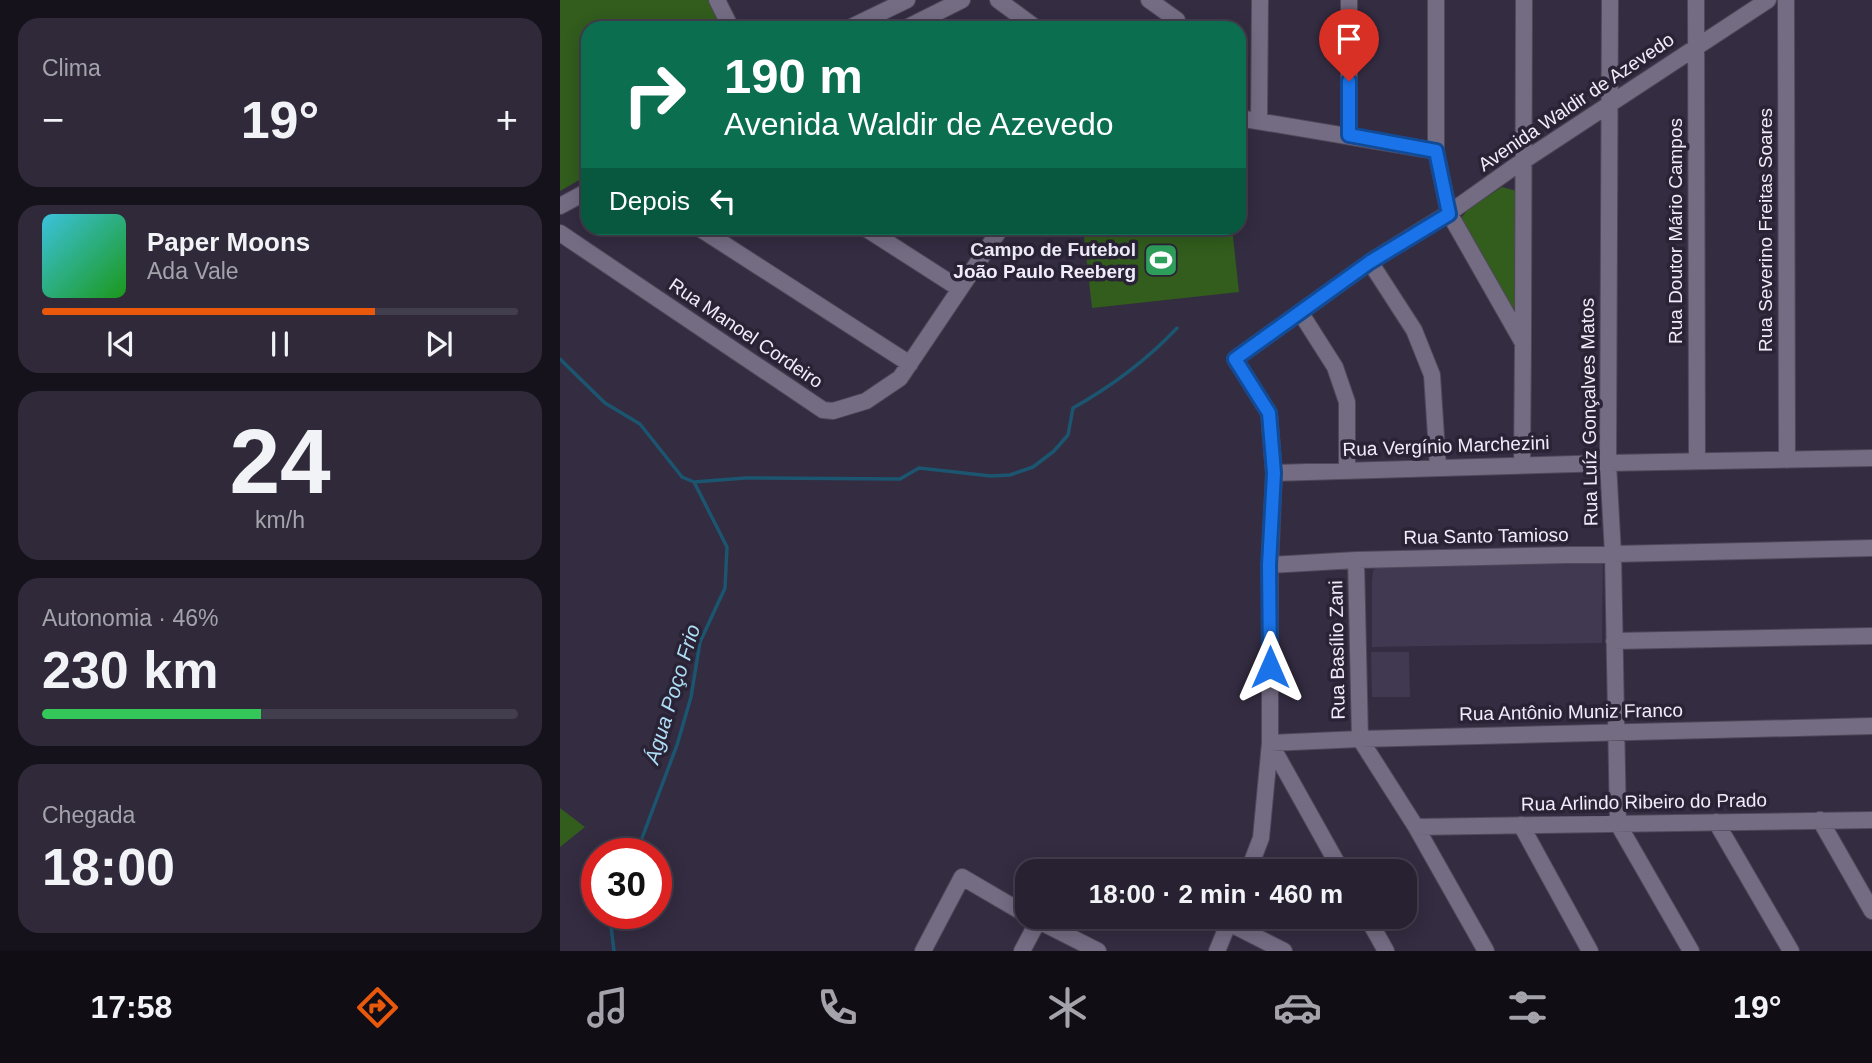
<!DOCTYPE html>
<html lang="pt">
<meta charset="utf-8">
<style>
:root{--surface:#272131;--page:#2f2939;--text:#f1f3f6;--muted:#a4a3ab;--line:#433e4d;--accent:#ea580c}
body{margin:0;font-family:Arial,sans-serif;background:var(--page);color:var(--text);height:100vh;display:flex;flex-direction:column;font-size:26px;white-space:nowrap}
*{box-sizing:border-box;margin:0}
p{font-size:23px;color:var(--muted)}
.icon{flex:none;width:38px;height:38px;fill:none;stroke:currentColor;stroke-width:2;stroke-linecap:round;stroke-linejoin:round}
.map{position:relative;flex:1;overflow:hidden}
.side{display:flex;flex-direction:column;gap:18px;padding:18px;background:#15121b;width:560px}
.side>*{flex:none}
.top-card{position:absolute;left:21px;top:21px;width:665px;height:214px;border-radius:21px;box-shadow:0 4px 18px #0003,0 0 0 2px var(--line);background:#0b6e4f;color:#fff;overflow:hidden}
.speed{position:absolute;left:21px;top:838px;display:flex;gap:14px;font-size:35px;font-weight:700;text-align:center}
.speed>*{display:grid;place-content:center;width:91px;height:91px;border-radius:50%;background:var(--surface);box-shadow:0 4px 18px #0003,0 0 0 2px var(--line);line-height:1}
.speed .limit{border:10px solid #d22;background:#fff;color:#111}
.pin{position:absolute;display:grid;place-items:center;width:60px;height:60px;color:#fff;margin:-72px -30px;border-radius:50% 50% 50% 0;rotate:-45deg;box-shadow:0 0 7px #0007}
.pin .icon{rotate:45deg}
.me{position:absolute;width:77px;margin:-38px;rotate:0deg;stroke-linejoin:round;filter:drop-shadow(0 0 5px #0008)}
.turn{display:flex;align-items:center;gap:24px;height:147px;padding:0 28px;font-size:32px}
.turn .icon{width:91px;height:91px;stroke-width:2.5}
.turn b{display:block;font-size:49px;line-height:60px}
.then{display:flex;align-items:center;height:66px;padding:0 28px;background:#0003;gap:14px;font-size:26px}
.big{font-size:52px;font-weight:700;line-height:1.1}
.side .widget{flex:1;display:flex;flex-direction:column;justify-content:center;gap:10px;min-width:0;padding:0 24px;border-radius:21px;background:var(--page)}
.side .dial{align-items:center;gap:0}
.dial b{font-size:91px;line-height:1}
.song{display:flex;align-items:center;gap:21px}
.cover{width:84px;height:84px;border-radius:10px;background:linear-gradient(135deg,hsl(190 70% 55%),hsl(120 70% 35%))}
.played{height:7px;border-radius:4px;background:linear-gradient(90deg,var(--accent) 70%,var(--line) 70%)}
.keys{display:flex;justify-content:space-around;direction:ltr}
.heat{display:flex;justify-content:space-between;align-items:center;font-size:38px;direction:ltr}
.charge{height:10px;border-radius:5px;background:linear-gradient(90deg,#34c759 46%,var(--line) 0)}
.trip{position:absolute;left:455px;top:859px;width:402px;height:70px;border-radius:21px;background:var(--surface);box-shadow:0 4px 18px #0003,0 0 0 2px var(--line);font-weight:700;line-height:70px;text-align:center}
.tab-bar{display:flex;height:112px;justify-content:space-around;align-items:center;background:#100d14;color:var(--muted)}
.tab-bar .icon{width:49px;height:49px}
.tab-bar .current{color:var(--accent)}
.tab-bar b{font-size:32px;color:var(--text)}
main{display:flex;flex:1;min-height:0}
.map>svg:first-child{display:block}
.built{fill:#413851}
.green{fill:#325d1d}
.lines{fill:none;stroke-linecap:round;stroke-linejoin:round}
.stream{stroke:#1b556f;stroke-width:3.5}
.minor-casing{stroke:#4e4859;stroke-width:18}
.minor{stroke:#746c83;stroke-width:16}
.route-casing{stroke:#114b97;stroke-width:18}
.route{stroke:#1a73e8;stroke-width:12}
.labels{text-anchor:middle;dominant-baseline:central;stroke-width:7;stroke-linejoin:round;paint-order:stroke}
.street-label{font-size:19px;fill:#f0ecf9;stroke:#2a2336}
.poi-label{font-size:19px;font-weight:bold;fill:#f0ecf9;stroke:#2a2336;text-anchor:end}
.water-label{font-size:21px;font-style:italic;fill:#aedef6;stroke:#2a2336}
</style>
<main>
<section class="side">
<div class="widget"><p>Clima</p>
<div class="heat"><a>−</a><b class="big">19°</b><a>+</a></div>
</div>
<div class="widget">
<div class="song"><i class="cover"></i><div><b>Paper Moons</b><p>Ada Vale</p></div></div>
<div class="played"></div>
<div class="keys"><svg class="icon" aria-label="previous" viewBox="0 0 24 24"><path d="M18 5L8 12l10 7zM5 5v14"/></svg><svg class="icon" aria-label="pause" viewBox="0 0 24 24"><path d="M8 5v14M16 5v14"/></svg><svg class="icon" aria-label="next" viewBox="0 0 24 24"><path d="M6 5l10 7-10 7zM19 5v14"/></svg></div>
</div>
<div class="widget dial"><b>24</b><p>km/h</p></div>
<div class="widget"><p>Autonomia · 46%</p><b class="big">230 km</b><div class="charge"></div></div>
<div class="widget"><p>Chegada</p><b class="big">18:00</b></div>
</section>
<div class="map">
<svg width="1312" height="951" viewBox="0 0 1312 951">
<rect width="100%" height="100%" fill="#342c41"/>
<path class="built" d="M 1043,560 L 1042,643 L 812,647 L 812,581 L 813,571 L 819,564 Z
M 811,652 L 849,652 L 850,697 L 812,697 Z"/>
<path class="green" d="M 0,0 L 148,0 L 163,25 L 161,28 L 28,28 L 28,175 L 0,191 Z
M 942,187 L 957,191 L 955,308 L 950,307 L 903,223 L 902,217 L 908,209 Z
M 523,228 L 672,228 L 679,292 L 532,308 Z
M 0,808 L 25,827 L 0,847 Z"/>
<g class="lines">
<path class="stream" d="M 0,359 L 45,403 L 80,424 L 122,477 L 134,482 L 167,547 L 165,588 L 140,642 L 131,697 L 117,745 L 76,854
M 134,482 L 185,478 L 340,479 L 359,468 L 431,476 L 450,475 L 473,467 L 494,451 L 508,435 L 513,408 C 552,386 586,361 617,328
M 51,914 L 50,918 L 54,951"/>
<g class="minor-casing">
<path id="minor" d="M 157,0 L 171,28
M 438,0 L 476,28
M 589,0 L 617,20
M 876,0 L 876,151 L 889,213 L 963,343 L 962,465
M 1050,0 L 1048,463 L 1053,554 L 1058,824 L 1131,951
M 1136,0 L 1137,461
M 1226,0 L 1227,460
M 289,28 L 347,0
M 346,28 L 402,0
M 679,118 L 876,151
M 699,121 L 700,0
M 789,135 L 789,0
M 0,206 L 28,191
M 139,228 L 350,364
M 305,228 L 400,289
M 0,233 L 263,410 L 273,411 L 306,401 L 340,378 L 441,228
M 810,262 L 854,330 L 872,375 L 878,467
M 740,312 L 775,367 L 787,402 L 787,469
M 963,341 L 964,0
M 714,473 L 1048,463 L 1312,458
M 796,560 L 800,739 L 856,827 L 926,951
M 710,565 L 796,560 L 1312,548
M 1054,641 L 1312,636
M 1260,820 L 1312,911
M 1156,822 L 1231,951
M 961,825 L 1030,951
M 856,827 L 1312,820
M 688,872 L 701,838 L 710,743 L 710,565 L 714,473 L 709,413 L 675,359 L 810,262 L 889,213 L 951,169 L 1208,0
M 782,872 L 710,743 L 800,739 L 1312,726
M 471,917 L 538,951
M 807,917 L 826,951
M 669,923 L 724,951
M 363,951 L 402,877 L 467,915
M 462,951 L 478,921
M 657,951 L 671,917"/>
</g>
<use href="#minor" class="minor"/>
</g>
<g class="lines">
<g class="route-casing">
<path id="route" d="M 710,667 L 709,565 L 714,473 L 709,413 L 675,359 L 810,262 L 889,214 L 876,151 L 789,135 L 789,81"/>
</g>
<use href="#route" class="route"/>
</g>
<defs>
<g id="stadium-square" transform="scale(1.75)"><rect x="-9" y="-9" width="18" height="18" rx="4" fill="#2e9e5b" stroke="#2a2336"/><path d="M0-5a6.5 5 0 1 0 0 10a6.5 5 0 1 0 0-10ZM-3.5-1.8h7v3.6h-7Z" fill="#fff"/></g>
</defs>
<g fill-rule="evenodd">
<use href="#stadium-square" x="601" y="260"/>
</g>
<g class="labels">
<g class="street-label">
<text transform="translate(1016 102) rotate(-34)">Avenida Waldir de Azevedo</text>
<text transform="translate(1205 230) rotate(-90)">Rua Severino Freitas Soares</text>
<text transform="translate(1115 231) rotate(-90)">Rua Doutor Mário Campos</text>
<text transform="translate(186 333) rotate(34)">Rua Manoel Cordeiro</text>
<text transform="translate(1029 412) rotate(-91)">Rua Luíz Gonçalves Matos</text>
<text transform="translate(886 446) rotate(-2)">Rua Vergínio Marchezini</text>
<text transform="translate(926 536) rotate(-1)">Rua Santo Tamioso</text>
<text transform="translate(777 650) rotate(-91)">Rua Basílio Zani</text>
<text transform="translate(1011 712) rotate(-1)">Rua Antônio Muniz Franco</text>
<text transform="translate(1084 802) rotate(-1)">Rua Arlindo Ribeiro do Prado</text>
</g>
<g class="poi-label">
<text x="576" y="249">Campo de Futebol<tspan x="576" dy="22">João Paulo Reeberg</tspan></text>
</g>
<g class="water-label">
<text transform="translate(112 694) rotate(-73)">Água Poço Frio</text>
</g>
</g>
</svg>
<div class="speed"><div class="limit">30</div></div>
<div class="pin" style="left:789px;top:81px;background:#d93025"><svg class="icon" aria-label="arrive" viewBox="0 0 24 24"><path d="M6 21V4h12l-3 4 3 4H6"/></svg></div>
<svg class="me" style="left:710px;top:667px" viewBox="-20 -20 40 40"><path d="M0-17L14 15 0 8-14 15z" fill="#1a73e8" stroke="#fff" stroke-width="4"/></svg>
<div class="trip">18:00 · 2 min · 460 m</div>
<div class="top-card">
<div class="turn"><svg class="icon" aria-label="right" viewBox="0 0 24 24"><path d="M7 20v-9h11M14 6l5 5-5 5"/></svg><div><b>190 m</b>Avenida Waldir de Azevedo</div></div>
<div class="then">Depois<svg class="icon" aria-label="left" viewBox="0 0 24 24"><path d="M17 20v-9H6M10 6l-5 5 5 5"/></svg></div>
</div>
</div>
</main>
<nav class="tab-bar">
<b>17:58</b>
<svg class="icon current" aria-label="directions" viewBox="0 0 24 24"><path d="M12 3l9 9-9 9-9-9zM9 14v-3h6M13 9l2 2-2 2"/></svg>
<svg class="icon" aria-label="music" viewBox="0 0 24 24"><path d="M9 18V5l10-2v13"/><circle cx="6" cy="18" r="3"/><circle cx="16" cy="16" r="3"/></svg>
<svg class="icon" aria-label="phone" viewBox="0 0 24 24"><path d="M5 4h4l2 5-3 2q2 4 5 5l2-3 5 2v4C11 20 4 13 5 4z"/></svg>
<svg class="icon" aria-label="climate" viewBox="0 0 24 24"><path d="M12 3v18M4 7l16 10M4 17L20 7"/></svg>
<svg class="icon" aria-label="car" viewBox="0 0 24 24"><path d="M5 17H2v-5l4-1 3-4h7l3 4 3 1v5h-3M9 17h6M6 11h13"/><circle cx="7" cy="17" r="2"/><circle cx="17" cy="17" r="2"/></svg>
<svg class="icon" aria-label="filters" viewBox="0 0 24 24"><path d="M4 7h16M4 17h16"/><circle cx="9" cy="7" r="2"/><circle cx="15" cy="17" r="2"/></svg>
<b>19°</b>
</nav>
